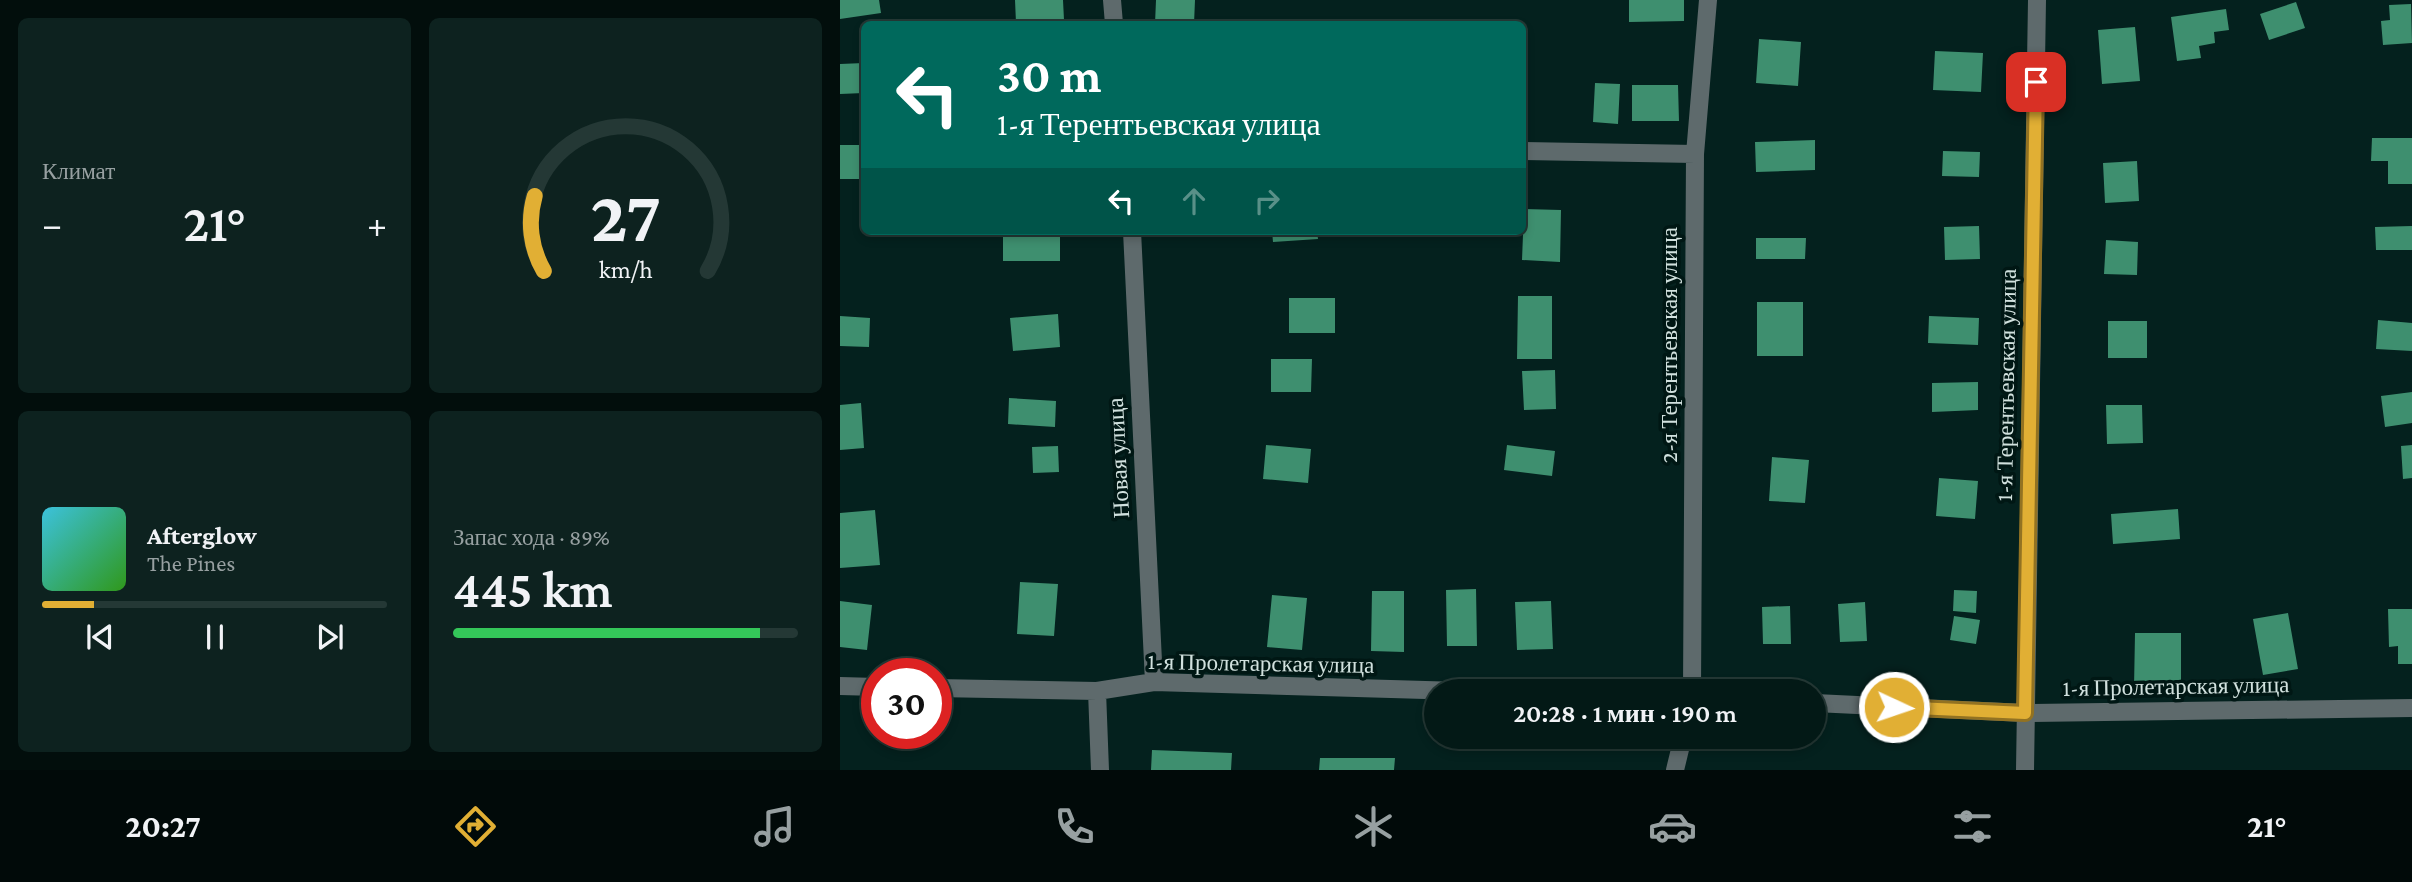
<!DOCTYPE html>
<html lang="ru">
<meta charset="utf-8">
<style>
:root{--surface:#031916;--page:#0d221f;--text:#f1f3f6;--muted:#97a0a1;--line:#243835;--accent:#e1af34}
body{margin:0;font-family:"Crimson Pro",serif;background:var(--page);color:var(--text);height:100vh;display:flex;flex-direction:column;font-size:26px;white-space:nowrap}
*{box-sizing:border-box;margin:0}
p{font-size:23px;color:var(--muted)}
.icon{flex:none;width:38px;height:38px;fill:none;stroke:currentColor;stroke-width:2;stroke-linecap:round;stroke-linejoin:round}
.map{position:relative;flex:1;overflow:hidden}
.side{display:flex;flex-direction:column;gap:18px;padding:18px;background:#020e0c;width:840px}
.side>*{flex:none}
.top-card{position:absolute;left:21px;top:21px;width:665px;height:214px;border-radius:10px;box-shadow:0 4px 10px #0003,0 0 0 2px var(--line);background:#00695c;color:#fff;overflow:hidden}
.speed{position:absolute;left:21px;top:658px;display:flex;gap:14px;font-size:35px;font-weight:700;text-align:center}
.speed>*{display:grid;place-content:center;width:91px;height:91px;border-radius:50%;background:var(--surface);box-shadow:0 4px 10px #0003,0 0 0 2px var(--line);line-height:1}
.speed .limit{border:10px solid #d22;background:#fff;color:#111}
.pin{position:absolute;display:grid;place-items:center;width:60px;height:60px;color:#fff;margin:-30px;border-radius:14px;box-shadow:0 4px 10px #0006}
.me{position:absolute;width:77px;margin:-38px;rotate:93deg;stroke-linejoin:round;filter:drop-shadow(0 0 5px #0008)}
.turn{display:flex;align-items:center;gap:24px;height:147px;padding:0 21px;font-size:32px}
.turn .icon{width:91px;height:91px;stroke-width:2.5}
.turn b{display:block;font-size:49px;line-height:60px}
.lanes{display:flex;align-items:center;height:66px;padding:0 21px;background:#0003;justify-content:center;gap:35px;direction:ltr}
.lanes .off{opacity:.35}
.big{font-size:52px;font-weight:600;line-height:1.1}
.side .widget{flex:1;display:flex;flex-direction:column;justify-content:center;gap:10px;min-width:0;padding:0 24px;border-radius:10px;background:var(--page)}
.side .dial{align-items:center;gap:0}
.dial svg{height:182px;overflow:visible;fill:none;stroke:var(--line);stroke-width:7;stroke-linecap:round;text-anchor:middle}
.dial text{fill:var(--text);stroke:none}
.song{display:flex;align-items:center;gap:21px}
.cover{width:84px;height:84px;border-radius:10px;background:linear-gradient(135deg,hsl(190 70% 55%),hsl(110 70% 35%))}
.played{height:7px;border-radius:4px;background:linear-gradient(90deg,var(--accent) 15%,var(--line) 15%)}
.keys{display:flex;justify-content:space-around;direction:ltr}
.heat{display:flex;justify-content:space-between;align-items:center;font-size:38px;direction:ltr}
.charge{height:10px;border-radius:5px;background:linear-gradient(90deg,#34c759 89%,var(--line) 0)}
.side .tiles{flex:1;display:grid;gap:18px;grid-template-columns:repeat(2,1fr)}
.trip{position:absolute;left:584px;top:679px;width:402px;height:70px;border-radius:35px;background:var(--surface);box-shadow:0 4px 10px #0003,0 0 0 2px var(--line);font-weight:600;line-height:70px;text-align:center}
.menu{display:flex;height:112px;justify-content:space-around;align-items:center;background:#010a09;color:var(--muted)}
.menu .icon{width:49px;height:49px}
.menu .active{color:var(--accent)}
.menu b{font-size:32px;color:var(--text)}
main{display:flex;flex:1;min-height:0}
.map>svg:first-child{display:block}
.building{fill:#3e8f6f}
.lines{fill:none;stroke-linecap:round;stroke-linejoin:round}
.minor{stroke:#5e6a6c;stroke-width:18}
.route-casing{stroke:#927222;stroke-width:18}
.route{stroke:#e1af34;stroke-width:12}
.labels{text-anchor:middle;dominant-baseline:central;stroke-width:7;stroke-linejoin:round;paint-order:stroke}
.street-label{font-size:23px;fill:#d1e1de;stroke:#001714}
</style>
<main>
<section class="side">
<div class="tiles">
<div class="widget"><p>Климат</p>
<div class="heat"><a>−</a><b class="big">21°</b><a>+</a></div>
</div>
<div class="widget dial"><svg viewBox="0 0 100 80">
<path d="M14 69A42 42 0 1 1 86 69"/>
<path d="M14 69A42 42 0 0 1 10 36" stroke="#e1af34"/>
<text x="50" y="56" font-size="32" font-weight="700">27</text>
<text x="50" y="72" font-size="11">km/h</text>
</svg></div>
<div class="widget">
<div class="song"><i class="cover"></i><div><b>Afterglow</b><p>The Pines</p></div></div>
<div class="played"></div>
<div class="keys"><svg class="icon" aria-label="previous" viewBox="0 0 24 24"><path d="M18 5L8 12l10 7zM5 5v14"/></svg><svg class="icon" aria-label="pause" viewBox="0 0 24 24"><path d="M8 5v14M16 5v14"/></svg><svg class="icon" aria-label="next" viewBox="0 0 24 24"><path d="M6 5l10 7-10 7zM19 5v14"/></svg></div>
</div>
<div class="widget"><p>Запас хода · 89%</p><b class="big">445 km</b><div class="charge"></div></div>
</div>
</section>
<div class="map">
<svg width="1572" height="770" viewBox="0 0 1572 770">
<rect width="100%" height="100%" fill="#04211e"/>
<path class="building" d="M 0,0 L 39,0 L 41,13 L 0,19 Z
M 175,0 L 223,0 L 224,20 L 176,23 Z
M 316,0 L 355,0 L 354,24 L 315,24 Z
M 789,0 L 844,0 L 844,21 L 789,22 Z
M 1456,2 L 1465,28 L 1429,40 L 1420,14 Z
M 1571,4 L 1572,43 L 1543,45 L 1541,21 L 1550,20 L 1549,5 Z
M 1386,9 L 1389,30 L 1374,32 L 1375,43 L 1359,46 L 1361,58 L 1337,61 L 1331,17 Z
M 1295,27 L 1300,81 L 1262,84 L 1258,30 Z
M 919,39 L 961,42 L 958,86 L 916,83 Z
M 1095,51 L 1143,53 L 1141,92 L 1093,90 Z
M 24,63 L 24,93 L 0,94 L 0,64 Z
M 755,83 L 780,84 L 778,124 L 753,122 Z
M 792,85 L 838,85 L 839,121 L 792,121 Z
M 1532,138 L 1572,138 L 1572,184 L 1548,184 L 1548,161 L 1531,161 Z
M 975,140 L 975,170 L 916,172 L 915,142 Z
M 0,145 L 24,145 L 24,179 L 0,179 Z
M 1103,151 L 1140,152 L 1139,177 L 1102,176 Z
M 1297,161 L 1299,201 L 1265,203 L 1263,163 Z
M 684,209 L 721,210 L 720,262 L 682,260 Z
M 1139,226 L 1140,259 L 1105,260 L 1104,227 Z
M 1572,226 L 1572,250 L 1536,250 L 1535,227 Z
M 163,231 L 220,231 L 220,261 L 163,261 Z
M 432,231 L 477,231 L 478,239 L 433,242 Z
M 916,238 L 966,238 L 965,259 L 916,259 Z
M 1266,240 L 1298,242 L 1297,275 L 1264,274 Z
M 678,296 L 712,296 L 712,359 L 677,359 Z
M 449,298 L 495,298 L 495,333 L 449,333 Z
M 917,302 L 963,302 L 963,356 L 917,356 Z
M 218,314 L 220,347 L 173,351 L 170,318 Z
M 0,316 L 30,318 L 29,347 L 0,346 Z
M 1089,316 L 1139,318 L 1138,345 L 1088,343 Z
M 1538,320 L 1572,323 L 1572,351 L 1536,349 Z
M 1268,321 L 1307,321 L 1307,358 L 1268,358 Z
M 431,359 L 472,359 L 471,392 L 431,392 Z
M 715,370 L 716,409 L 684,410 L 682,371 Z
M 1138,382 L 1138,410 L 1092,412 L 1092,383 Z
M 1572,392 L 1572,423 L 1545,427 L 1541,396 Z
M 169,398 L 216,401 L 215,427 L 168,424 Z
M 21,403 L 24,448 L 0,450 L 0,405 Z
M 1266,405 L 1302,405 L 1303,443 L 1267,444 Z
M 426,445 L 471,449 L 468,483 L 423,479 Z
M 667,445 L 715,451 L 712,476 L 664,470 Z
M 1572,445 L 1572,478 L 1563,479 L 1561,446 Z
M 218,446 L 219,472 L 193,473 L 192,447 Z
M 932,457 L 969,460 L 965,503 L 929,501 Z
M 1099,478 L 1138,481 L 1135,519 L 1096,516 Z
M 1338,509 L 1340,539 L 1273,544 L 1271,514 Z
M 35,510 L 40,565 L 0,568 L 0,513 Z
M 180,582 L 218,584 L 214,636 L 177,634 Z
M 636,589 L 637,646 L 607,646 L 606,590 Z
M 1114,590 L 1137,591 L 1136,613 L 1113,611 Z
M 532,591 L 564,591 L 564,652 L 531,651 Z
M 432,595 L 467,598 L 462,650 L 427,647 Z
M 0,601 L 32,605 L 27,650 L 0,647 Z
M 711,601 L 713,649 L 677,650 L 675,602 Z
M 1025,602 L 1027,641 L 1000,642 L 998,604 Z
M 950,606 L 951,644 L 923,644 L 922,607 Z
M 1548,609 L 1572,609 L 1572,664 L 1558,664 L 1558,646 L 1549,647 Z
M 1448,613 L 1458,669 L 1423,675 L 1413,619 Z
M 1114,616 L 1140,620 L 1136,644 L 1110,640 Z
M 1295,633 L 1341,633 L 1341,688 L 1294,688 Z
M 312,750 L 392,753 L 391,770 L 311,770 Z
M 480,758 L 555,758 L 554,770 L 479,770 Z"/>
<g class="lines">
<path class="minor" d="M 272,0 L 274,24
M 682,151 L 855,154
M 292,231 L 314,682
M 0,686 L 37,687
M 96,688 L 257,691 L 314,682 L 620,691
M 257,691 L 260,770
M 852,691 L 855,154 L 868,0
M 975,703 L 1185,713 L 1572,708
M 835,770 L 843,737
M 1185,770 L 1197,0"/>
</g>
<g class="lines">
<g class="route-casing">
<path id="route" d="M 1054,707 L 1185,713 L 1196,82"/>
</g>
<use href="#route" class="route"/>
</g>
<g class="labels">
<g class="street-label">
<text transform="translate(829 345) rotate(-90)">2-я Терентьевская улица</text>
<text transform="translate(1166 385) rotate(-89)">1-я Терентьевская улица</text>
<text transform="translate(278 458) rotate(-93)">Новая улица</text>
<text transform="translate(421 663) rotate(1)">1-я Пролетарская улица</text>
<text transform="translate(1336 686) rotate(-1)">1-я Пролетарская улица</text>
</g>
</g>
</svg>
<div class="speed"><div class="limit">30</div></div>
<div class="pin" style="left:1196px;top:82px;background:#d93025"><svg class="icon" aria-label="arrive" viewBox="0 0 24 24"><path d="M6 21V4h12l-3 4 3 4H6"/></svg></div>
<svg class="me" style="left:1054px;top:707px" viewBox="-20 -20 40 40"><circle r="17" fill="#e1af34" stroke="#fff" stroke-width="3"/><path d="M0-11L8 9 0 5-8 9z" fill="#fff"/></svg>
<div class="trip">20:28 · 1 мин · 190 m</div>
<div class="top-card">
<div class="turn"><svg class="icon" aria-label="left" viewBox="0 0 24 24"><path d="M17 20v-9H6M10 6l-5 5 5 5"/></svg><div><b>30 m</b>1-я Терентьевская улица</div></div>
<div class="lanes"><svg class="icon" aria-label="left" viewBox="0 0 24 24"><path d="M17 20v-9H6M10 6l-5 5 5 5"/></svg><svg class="icon off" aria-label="ahead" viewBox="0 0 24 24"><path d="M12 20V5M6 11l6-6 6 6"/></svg><svg class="icon off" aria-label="right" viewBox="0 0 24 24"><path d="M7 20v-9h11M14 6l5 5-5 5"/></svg></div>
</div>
</div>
</main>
<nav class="menu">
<b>20:27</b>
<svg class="icon active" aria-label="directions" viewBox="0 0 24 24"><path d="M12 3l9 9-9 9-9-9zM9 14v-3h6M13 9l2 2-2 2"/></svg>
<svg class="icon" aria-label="music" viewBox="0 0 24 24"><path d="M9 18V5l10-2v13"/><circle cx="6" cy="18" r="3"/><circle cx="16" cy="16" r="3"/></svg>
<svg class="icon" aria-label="phone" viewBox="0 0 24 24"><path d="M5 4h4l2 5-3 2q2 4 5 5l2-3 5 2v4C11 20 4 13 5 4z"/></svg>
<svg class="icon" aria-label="climate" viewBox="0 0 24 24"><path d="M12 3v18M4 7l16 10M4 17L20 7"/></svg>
<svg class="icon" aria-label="car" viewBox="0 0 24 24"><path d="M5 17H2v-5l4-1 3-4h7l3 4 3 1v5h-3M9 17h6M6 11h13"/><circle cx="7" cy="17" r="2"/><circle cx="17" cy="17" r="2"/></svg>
<svg class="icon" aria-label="filters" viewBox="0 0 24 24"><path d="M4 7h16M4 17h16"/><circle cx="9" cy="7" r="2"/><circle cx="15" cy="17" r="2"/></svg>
<b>21°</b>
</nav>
